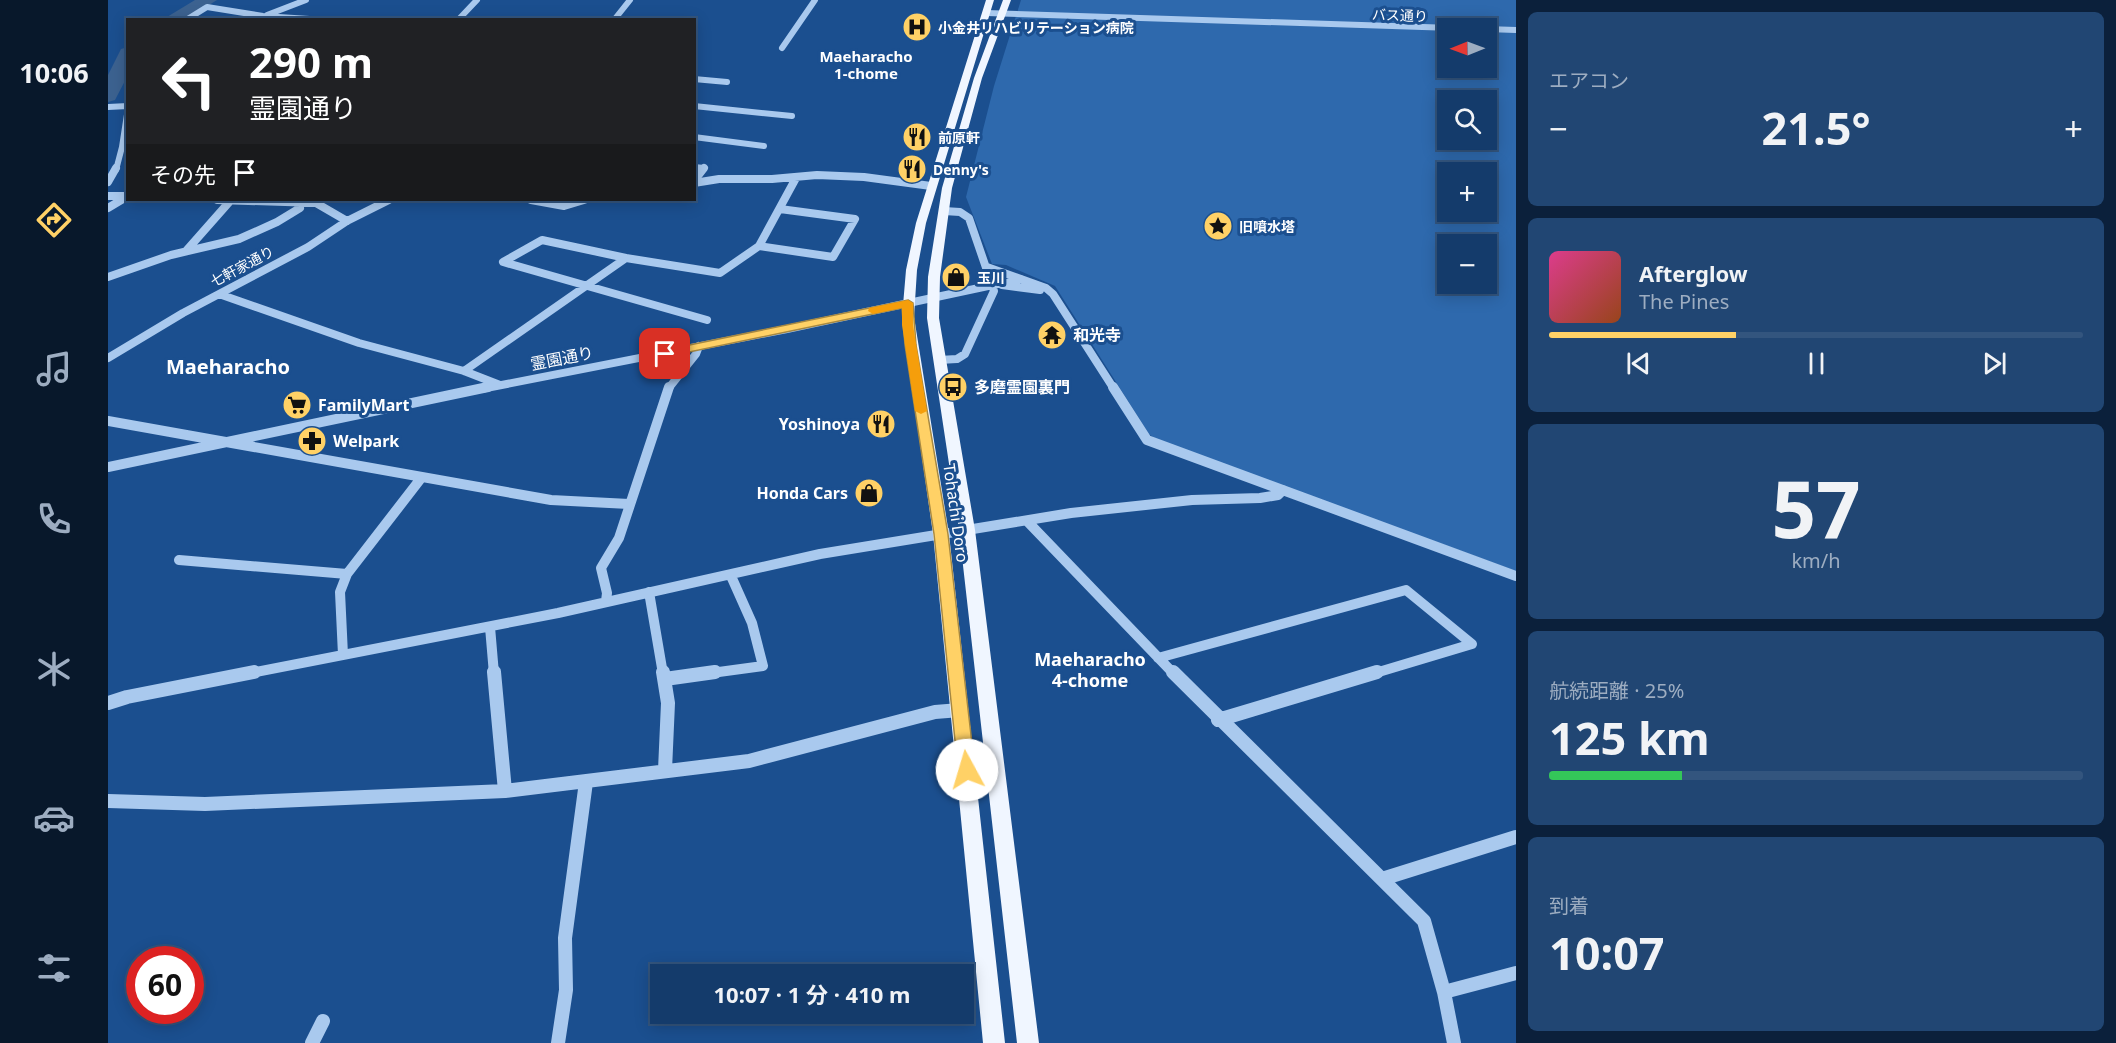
<!DOCTYPE html>
<html lang="ja">
<meta charset="utf-8">
<style>
:root{--surface:#143b6b;--page:#214673;--text:#f1f3f6;--muted:#9dadc1;--line:#33557e;--accent:#ffd166}
body{margin:0;font-family:"Noto Sans","Noto Sans JP",sans-serif;background:var(--page);color:var(--text);height:100vh;display:flex;flex-direction:column;font-size:22px;white-space:nowrap}
*{box-sizing:border-box;margin:0}
p{font-size:20px;color:var(--muted)}
.icon{flex:none;width:33px;height:33px;fill:none;stroke:currentColor;stroke-width:2;stroke-linecap:round;stroke-linejoin:round}
.map{position:relative;flex:1;overflow:hidden}
.drawer{display:flex;flex-direction:column;gap:12px;padding:12px;background:#0b203b;width:600px}
.drawer>*{flex:none}
.hud{position:absolute;left:18px;top:18px;width:570px;height:183px;border-radius:0px;box-shadow:0 3px 15px #0003,0 0 0 2px var(--line);background:#202124;color:#fff;overflow:hidden}
.needle{width:39px;rotate:269deg}
.tools{position:absolute;left:1329px;top:18px;display:grid;gap:12px}
.tools a{display:grid;place-items:center;width:60px;height:60px;border-radius:0px;background:var(--surface);box-shadow:0 3px 15px #0003,0 0 0 2px var(--line);font-size:30px}
.speed{position:absolute;left:18px;top:946px;display:flex;gap:12px;font-size:30px;font-weight:700;text-align:center}
.speed>*{display:grid;place-content:center;width:78px;height:78px;border-radius:50%;background:var(--surface);box-shadow:0 3px 15px #0003,0 0 0 2px var(--line);line-height:1}
.speed .limit{border:9px solid #d22;background:#fff;color:#111}
.pin{position:absolute;display:grid;place-items:center;width:51px;height:51px;color:#fff;margin:-26px;border-radius:12px;box-shadow:0 3px 9px #0006}
.me{position:absolute;width:66px;margin:-33px;rotate:354deg;stroke-linejoin:round;filter:drop-shadow(0 0 4px #0008)}
.turn{display:flex;align-items:center;gap:21px;height:126px;padding:0 24px;font-size:27px}
.turn .icon{width:78px;height:78px;stroke-width:2.5}
.turn b{display:block;font-size:42px;line-height:51px}
.then{display:flex;align-items:center;height:57px;padding:0 24px;background:#0003;gap:12px;font-size:22px}
.big{font-size:45px;font-weight:700;line-height:1.1}
.drawer .widget{flex:1;display:flex;flex-direction:column;justify-content:center;gap:9px;min-width:0;padding:0 21px;border-radius:9px;background:var(--page)}
.drawer .dial{align-items:center;gap:0}
.dial b{font-size:78px;line-height:1}
.song{display:flex;align-items:center;gap:18px}
.cover{width:72px;height:72px;border-radius:9px;background:linear-gradient(135deg,hsl(330 70% 55%),hsl(20 70% 35%))}
.played{height:6px;border-radius:3px;background:linear-gradient(90deg,var(--accent) 35%,var(--line) 35%)}
.keys{display:flex;justify-content:space-around;direction:ltr}
.heat{display:flex;justify-content:space-between;align-items:center;font-size:33px;direction:ltr}
.charge{height:9px;border-radius:4px;background:linear-gradient(90deg,#34c759 25%,var(--line) 0)}
.trip{position:absolute;left:542px;top:964px;width:324px;height:60px;border-radius:0px;background:var(--surface);box-shadow:0 3px 15px #0003,0 0 0 2px var(--line);font-weight:700;line-height:60px;text-align:center}
main{display:flex;flex:1;min-height:0}
.menu{display:flex;flex-direction:column;width:108px;justify-content:space-around;align-items:center;background:#08182b;color:var(--muted)}
.menu .icon{width:42px;height:42px}
.menu .active{color:var(--accent)}
.menu b{font-size:27px;color:var(--text)}
.map>svg:first-child{display:block}
.green{fill:#2e69ad;fill-rule:evenodd}
.lines{fill:none;stroke-linecap:round;stroke-linejoin:round}
.river{fill:#3c6290;fill-rule:evenodd}
.minor-far3{stroke:#a9c9ee;stroke-width:6}
.minor-far2{stroke:#a9c9ee;stroke-width:8}
.minor-far1{stroke:#a9c9ee;stroke-width:10}
.minor{stroke:#a9c9ee;stroke-width:14}
.major{fill:#f0f6ff;fill-rule:evenodd}
.route{fill:#ffd166;stroke:#a68842;stroke-width:1.5}
.slow{fill:#f59e0b}
.labels{text-anchor:middle;dominant-baseline:central;stroke-width:6;stroke-linejoin:round;paint-order:stroke}
.far-street-label{font-size:14px;fill:#fff;stroke:#1b4f8f}
.far-poi-label{font-size:14px;font-weight:bold;fill:#fff;stroke:#1b4f8f;text-anchor:start}
.far-neighbourhood-label{font-size:15px;font-weight:bold;fill:#fff;stroke:#1b4f8f}
.poi-label{font-size:16px;font-weight:bold;fill:#fff;stroke:#1b4f8f;text-anchor:start}
.street-label{font-size:16px;fill:#fff;stroke:#1b4f8f}
.neighbourhood-label{font-size:18px;font-weight:bold;fill:#fff;stroke:#1b4f8f}
.quarter-label{font-size:20px;font-weight:bold;fill:#fff;stroke:#1b4f8f}
</style>
<main>
<nav class="menu">
<b>10:06</b>
<svg class="icon active" aria-label="directions" viewBox="0 0 24 24"><path d="M12 3l9 9-9 9-9-9zM9 14v-3h6M13 9l2 2-2 2"/></svg>
<svg class="icon" aria-label="music" viewBox="0 0 24 24"><path d="M9 18V5l10-2v13"/><circle cx="6" cy="18" r="3"/><circle cx="16" cy="16" r="3"/></svg>
<svg class="icon" aria-label="phone" viewBox="0 0 24 24"><path d="M5 4h4l2 5-3 2q2 4 5 5l2-3 5 2v4C11 20 4 13 5 4z"/></svg>
<svg class="icon" aria-label="climate" viewBox="0 0 24 24"><path d="M12 3v18M4 7l16 10M4 17L20 7"/></svg>
<svg class="icon" aria-label="car" viewBox="0 0 24 24"><path d="M5 17H2v-5l4-1 3-4h7l3 4 3 1v5h-3M9 17h6M6 11h13"/><circle cx="7" cy="17" r="2"/><circle cx="17" cy="17" r="2"/></svg>
<svg class="icon" aria-label="filters" viewBox="0 0 24 24"><path d="M4 7h16M4 17h16"/><circle cx="9" cy="7" r="2"/><circle cx="15" cy="17" r="2"/></svg>
</nav>
<div class="map">
<svg width="1408" height="1043" viewBox="0 0 1408 1043">
<rect width="100%" height="100%" fill="#1b4f8f"/>
<path class="green" d="M 913,0 L 1408,0 L 1408,571 L 1049,440 L 1041,434 L 947,286 L 898,265 L 884,264 L 858,197 L 886,86 ZM 1340,28 L 1378,28 L 1378,68 L 1340,68 ZM 1340,100 L 1378,100 L 1378,140 L 1340,140 ZM 1340,172 L 1378,172 L 1378,212 L 1340,212 ZM 1340,244 L 1378,244 L 1378,284 L 1340,284 Z"/>
<g class="lines">
<path class="river" d="M 87,0 L 109,0 L 77,20 L 54,20 Z
M 20,47 L 20,75 L 7,100 L 0,102 L 0,75 L 13,49 Z"/>
<path class="minor-far3" d="M 878,13 L 1345,28
M 159,15 L 198,0
M 78,20 L 99,7 L 155,16 L 217,20
M 350,20 L 369,0
M 506,20 L 522,0
M 1378,29 L 1408,30
M 674,48 L 707,0
M 586,79 L 619,82
M 586,106 L 684,116
M 0,107 L 20,106
M 586,137 L 656,146
M 586,167 L 596,168 L 595,170
M 8,170 L 14,147 L 20,108"/>
<path class="minor-far2" d="M 586,181 L 596,168
M 0,182 L 8,168
M 586,183 L 611,179 L 664,179 L 709,175 L 756,177 L 823,186
M 0,196 L 19,196
M 109,200 L 208,203 L 239,221
M 423,200 L 456,206 L 476,200
M 0,208 L 20,196
M 651,246 L 725,257 L 747,219 L 672,209
M 78,251 L 123,200
M 518,258 L 434,240 L 395,262 L 599,320
M 879,267 L 938,288 L 945,294 L 1006,389
M 0,277 L 63,255 L 131,239 L 169,222 L 192,208
M 894,285 L 932,290
M 111,294 L 251,343 L 356,371 L 392,385
M 0,358 L 75,313 L 200,247 L 239,221 L 281,200
M 831,360 L 849,359 L 857,354 L 886,291 L 861,218 L 852,212 L 836,211
M 356,371 L 518,258 L 612,273 L 651,246 L 688,178
M 373,389 L 679,329 L 913,279
M 560,389 L 588,354 L 591,346"/>
<path class="minor-far1" d="M 1005,387 L 1039,440 L 1408,576
M 0,421 L 443,500 L 521,504
M 0,467 L 380,387
M 919,521 L 1066,674
M 71,560 L 239,574
M 541,592 L 555,674
M 498,601 L 499,593 L 493,568 L 511,538 L 561,387
M 382,627 L 386,674
M 235,655 L 232,592 L 239,574 L 314,477
M 1050,658 L 1298,590 L 1364,644 L 1264,674
M 138,674 L 450,613 L 712,554 L 963,513 L 1084,500 L 1152,498 L 1170,495 L 1175,490
M 596,674 L 655,666 L 644,623 L 623,576"/>
<path class="minor" d="M 386,672 L 397,791
M 555,672 L 560,703 L 557,770
M 1065,672 L 1316,921 L 1336,992 L 1346,1043
M 557,679 L 607,672
M 0,703 L 19,697 L 146,672
M 1110,720 L 1269,672
M 0,801 L 97,804 L 397,791 L 641,761 L 827,712 L 852,710
M 1274,879 L 1408,837
M 1336,992 L 1408,973
M 204,1043 L 215,1021
M 450,1043 L 458,990 L 457,938 L 478,782"/>
<path class="major" d="M 878,0 L 886,0 L 818,223 L 809,270 L 806,317 L 841,534 L 897,1043 L 875,1043 L 825,534 L 794,317 L 798,270 L 808,223 Z
M 895,0 L 903,0 L 874,78 L 844,188 L 832,277 L 831,318 L 867,530 L 931,1043 L 909,1043 L 851,530 L 819,318 L 820,277 L 834,188 L 866,78 Z"/>
</g>
<path class="route" d="M 800,300 L 805,303 L 808,345 L 840,534 L 867,770 L 865,774 L 859,776 L 853,774 L 850,770 L 826,534 L 797,345 L 794,308 L 557,357 L 551,354 L 557,350 Z"/>
<path class="slow" d="M 800,300 L 805,303 L 805,325 L 819,411 L 813,414 L 807,411 L 794,325 L 794,308 L 765,314 L 760,311 L 761,308 Z"/>
<defs>
<g id="hospital-disc" transform="scale(1.5)"><circle r="9.5" fill="#ffd166" stroke="#1b4f8f"/><path d="M-5-5h3v3.5h4V-5h3V5h-3V1.5h-4V5h-3Z" fill="#111"/></g>
<g id="restaurant-disc" transform="scale(1.5)"><circle r="9.5" fill="#ffd166" stroke="#1b4f8f"/><path d="M-5-6h1v4h1v-4h1v4h1v-4h1v5L-1.5 .5V6h-2V.5L-5-1ZM5-6V6H3V1.5H1.5Q1.5-4 5-6Z" fill="#111"/></g>
<g id="sight-disc" transform="scale(1.5)"><circle r="9.5" fill="#ffd166" stroke="#1b4f8f"/><path d="M0-6L1.8-2.2L6-1.7L2.9 1.2L3.7 5.4L0 3.3L-3.7 5.4L-2.9 1.2L-6-1.7L-1.8-2.2Z" fill="#111"/></g>
<g id="shop-disc" transform="scale(1.5)"><circle r="9.5" fill="#ffd166" stroke="#1b4f8f"/><path d="M-5-2.5h2.3a2.7 3.5 0 0 1 5.4 0H5L5.5 6h-11ZM-1.5-2.5h3a1.5 2.3 0 0 0-3 0Z" fill="#111"/></g>
<g id="temple-disc" transform="scale(1.5)"><circle r="9.5" fill="#ffd166" stroke="#1b4f8f"/><path d="M0-6L5-2H3V0L6.5 2.5H4V6H1.5V3h-3V6H-4V2.5H-6.5L-3 0V-2H-5Z" fill="#111"/></g>
<g id="bus-disc" transform="scale(1.5)"><circle r="9.5" fill="#ffd166" stroke="#1b4f8f"/><path d="M-5-6H5V4H4V6H2V4H-2V6H-4V4H-5ZM-3.5-4V0h7V-4ZM-3.5 1.2v1.5H-2V1.2ZM2 1.2v1.5H3.5V1.2Z" fill="#111"/></g>
<g id="supermarket-disc" transform="scale(1.5)"><circle r="9.5" fill="#ffd166" stroke="#1b4f8f"/><path d="M-6-5.5h2.5l.6 2H6L4.5 2H-2.5L-4.4-4H-6ZM-1.5 3.2a1.3 1.3 0 1 0 .1 0ZM3 3.2a1.3 1.3 0 1 0 .1 0Z" fill="#111"/></g>
<g id="pharmacy-disc" transform="scale(1.5)"><circle r="9.5" fill="#ffd166" stroke="#1b4f8f"/><path d="M-2-6h4v4h4v4h-4v4h-4v-4h-4v-4h4Z" fill="#111"/></g>
</defs>
<g fill-rule="evenodd">
<use href="#hospital-disc" x="809" y="27"/>
<use href="#restaurant-disc" x="809" y="137"/>
<use href="#restaurant-disc" x="804" y="169"/>
<use href="#sight-disc" x="1110" y="226"/>
<use href="#shop-disc" x="848" y="277"/>
<use href="#temple-disc" x="944" y="335"/>
<use href="#bus-disc" x="845" y="387"/>
<use href="#supermarket-disc" x="189" y="405"/>
<use href="#restaurant-disc" x="773" y="424"/>
<use href="#pharmacy-disc" x="204" y="441"/>
<use href="#shop-disc" x="761" y="493"/>
</g>
<g class="labels">
<g class="far-street-label">
<text transform="translate(1292 15) rotate(2)">バス通り</text>
<text transform="translate(134 266) rotate(-28)">七軒家通り</text>
</g>
<g class="far-poi-label">
<text x="830" y="27">小金井リハビリテーション病院</text>
<text x="830" y="137">前原軒</text>
<text x="825" y="169">Denny's</text>
<text x="1131" y="226">旧噴水塔</text>
<text x="869" y="277">玉川</text>
</g>
<g class="far-neighbourhood-label">
<text x="758" y="56">Maeharacho<tspan x="758" dy="17">1-chome</tspan></text>
</g>
<g class="poi-label">
<text x="965" y="335">和光寺</text>
<text x="866" y="387">多磨霊園裏門</text>
<text x="210" y="405">FamilyMart</text>
<text x="752" y="424" text-anchor="end">Yoshinoya</text>
<text x="225" y="441">Welpark</text>
<text x="740" y="493" text-anchor="end">Honda Cars</text>
</g>
<g class="street-label">
<text transform="translate(454 358) rotate(-11)">霊園通り</text>
<text transform="translate(848 513) rotate(82)">Tohachi Doro</text>
</g>
<g class="neighbourhood-label">
<text x="982" y="659">Maeharacho<tspan x="982" dy="21">4-chome</tspan></text>
</g>
<g class="quarter-label">
<text x="120" y="366">Maeharacho</text>
</g>
</g>
</svg>
<div class="tools">
<a><svg class="needle" viewBox="-14 -14 28 28"><path d="M0-13l5 13h-10z" fill="#e53935"/><path d="M0 13l5-13h-10z" fill="#9dadc1"/></svg></a>
<a><svg class="icon" aria-label="search" viewBox="0 0 24 24"><circle cx="10" cy="10" r="6"/><path d="M15 15l6 6"/></svg></a>
<a>+</a>
<a>−</a>
</div>
<div class="speed"><div class="limit">60</div></div>
<div class="pin" style="left:557px;top:354px;background:#d93025"><svg class="icon" aria-label="arrive" viewBox="0 0 24 24"><path d="M6 21V4h12l-3 4 3 4H6"/></svg></div>
<svg class="me" style="left:859px;top:770px" viewBox="-20 -20 40 40"><circle r="19" fill="#fff"/><path d="M0-13L10 11 0 6-10 11z" fill="#ffd166"/></svg>
<div class="trip">10:07 · 1 分 · 410 m</div>
<div class="hud">
<div class="turn"><svg class="icon" aria-label="left" viewBox="0 0 24 24"><path d="M17 20v-9H6M10 6l-5 5 5 5"/></svg><div><b>290 m</b>霊園通り</div></div>
<div class="then">その先<svg class="icon" aria-label="arrive" viewBox="0 0 24 24"><path d="M6 21V4h12l-3 4 3 4H6"/></svg></div>
</div>
</div>
<section class="drawer">
<div class="widget"><p>エアコン</p>
<div class="heat"><a>−</a><b class="big">21.5°</b><a>+</a></div>
</div>
<div class="widget">
<div class="song"><i class="cover"></i><div><b>Afterglow</b><p>The Pines</p></div></div>
<div class="played"></div>
<div class="keys"><svg class="icon" aria-label="previous" viewBox="0 0 24 24"><path d="M18 5L8 12l10 7zM5 5v14"/></svg><svg class="icon" aria-label="pause" viewBox="0 0 24 24"><path d="M8 5v14M16 5v14"/></svg><svg class="icon" aria-label="next" viewBox="0 0 24 24"><path d="M6 5l10 7-10 7zM19 5v14"/></svg></div>
</div>
<div class="widget dial"><b>57</b><p>km/h</p></div>
<div class="widget"><p>航続距離 · 25%</p><b class="big">125 km</b><div class="charge"></div></div>
<div class="widget"><p>到着</p><b class="big">10:07</b></div>
</section>
</main>
